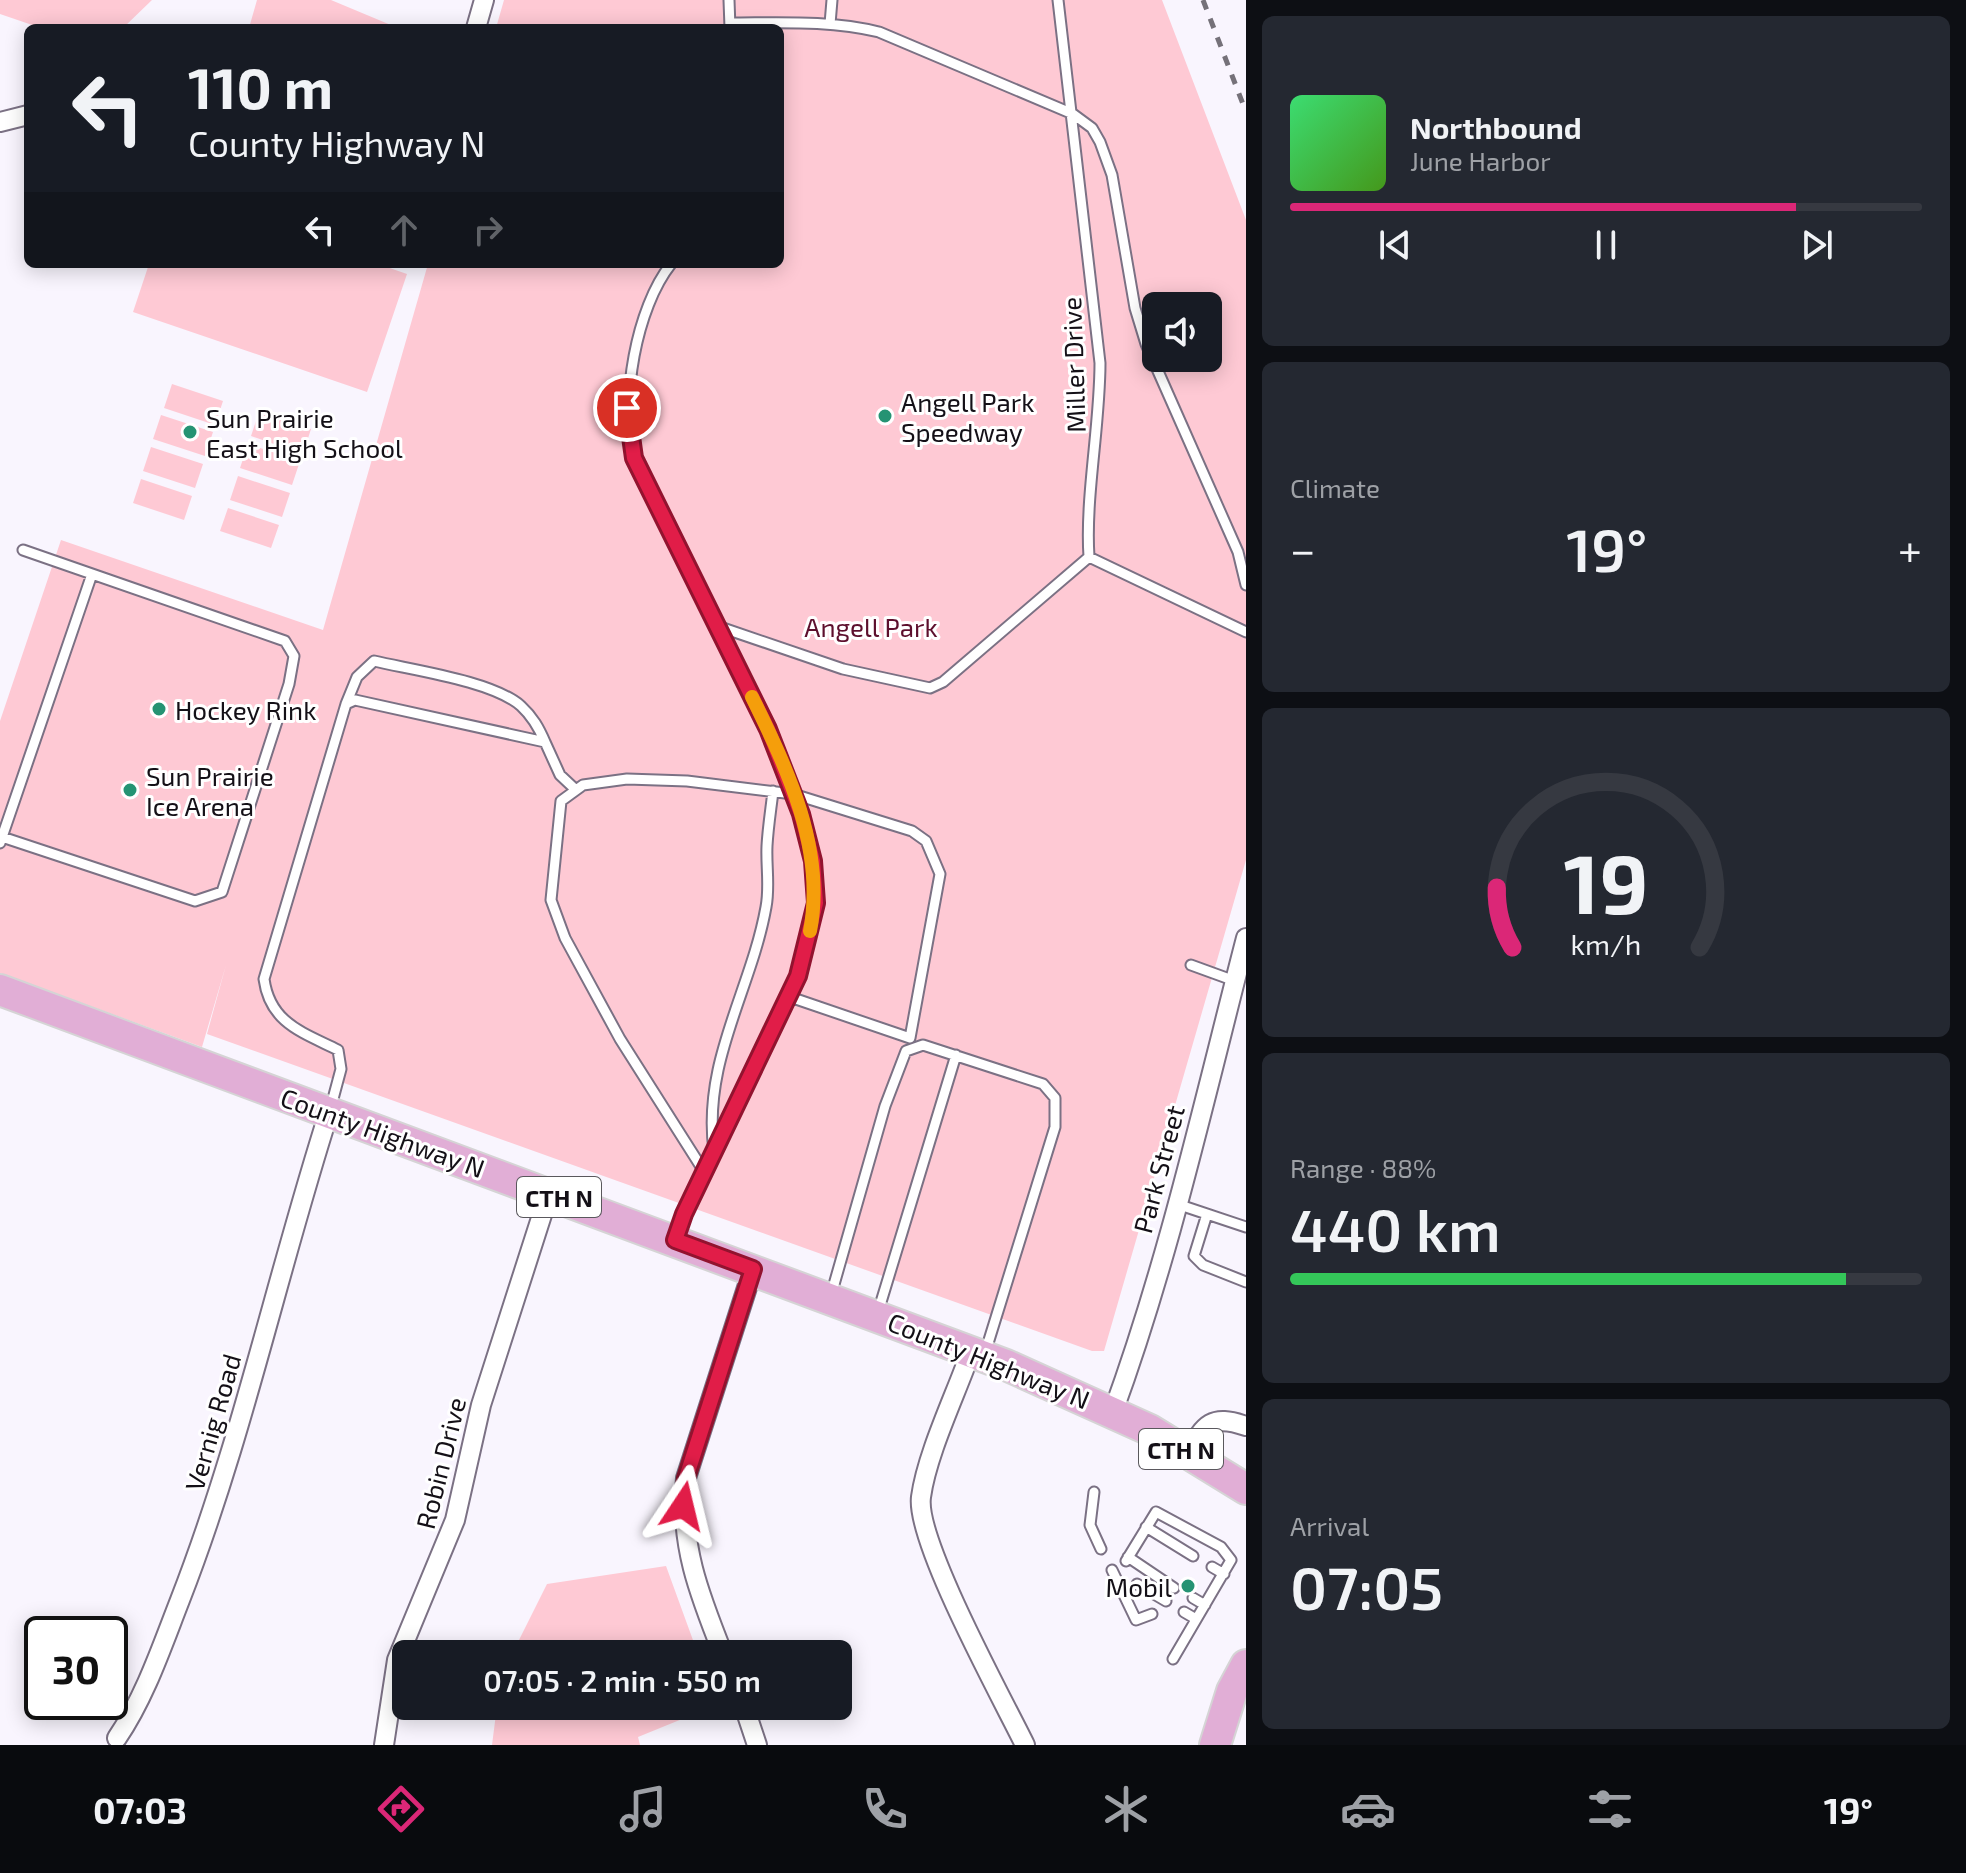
<!DOCTYPE html>
<meta charset="utf-8">
<style>
:root{--surface:#171b24;--page:#242831;--text:#f1f3f6;--muted:#9ea1a6;--line:#363941;--accent:#db2777}
body{margin:0;font-family:"Exo 2",sans-serif;background:var(--page);color:var(--text);height:100vh;display:flex;flex-direction:column;font-size:30px;white-space:nowrap}
*{box-sizing:border-box;margin:0}
p{font-size:26px;color:var(--muted)}
.icon{flex:none;width:44px;height:44px;fill:none;stroke:currentColor;stroke-width:2;stroke-linecap:round;stroke-linejoin:round}
.map{position:relative;flex:1;overflow:hidden}
.panel{display:flex;flex-direction:column;gap:16px;padding:16px;background:#0d0f14;width:720px}
.panel>*{flex:none}
.top-card{position:absolute;left:24px;top:24px;width:760px;height:244px;border-radius:12px;box-shadow:0 4px 20px #0003;background:#171b24;color:var(--text);overflow:hidden}
.controls{position:absolute;left:1142px;top:292px;display:grid;gap:16px}
.controls a{display:grid;place-items:center;width:80px;height:80px;border-radius:12px;background:var(--surface);box-shadow:0 4px 20px #0003;font-size:40px}
.speed{position:absolute;left:24px;top:1616px;display:flex;gap:16px;font-size:40px;font-weight:700;text-align:center}
.speed>*{display:grid;place-content:center;width:104px;height:104px;border-radius:50%;background:var(--surface);box-shadow:0 4px 20px #0003;line-height:1}
.speed .limit{border:4px solid #111;border-radius:12px;background:#fff;color:#111}
.pin{position:absolute;display:grid;place-items:center;width:68px;height:68px;color:#fff;margin:-34px;border:4px solid #fff;border-radius:50%;box-shadow:0 2px 8px #0007}
.me{position:absolute;width:88px;margin:-44px;rotate:10deg;stroke-linejoin:round;filter:drop-shadow(0 0 6px #0008)}
.turn{display:flex;align-items:center;gap:28px;height:168px;padding:0 32px;font-size:36px}
.turn .icon{width:104px;height:104px;stroke-width:2.5}
.turn b{display:block;font-size:56px;line-height:68px}
.lanes{display:flex;align-items:center;height:76px;padding:0 32px;background:#0003;justify-content:center;gap:40px;direction:ltr}
.lanes .off{opacity:.35}
.big{font-size:60px;font-weight:600;line-height:1.1}
.panel .card{flex:1;display:flex;flex-direction:column;justify-content:center;gap:12px;min-width:0;padding:0 28px;border-radius:12px;background:var(--page)}
.panel .dial{align-items:center;gap:0}
.dial svg{height:208px;overflow:visible;fill:none;stroke:var(--line);stroke-width:7;stroke-linecap:round;text-anchor:middle}
.dial text{fill:var(--text);stroke:none}
.song{display:flex;align-items:center;gap:24px}
.cover{width:96px;height:96px;border-radius:12px;background:linear-gradient(135deg,hsl(140 70% 55%),hsl(100 70% 35%))}
.played{height:8px;border-radius:4px;background:linear-gradient(90deg,var(--accent) 80%,var(--line) 80%)}
.keys{display:flex;justify-content:space-around;direction:ltr}
.heat{display:flex;justify-content:space-between;align-items:center;font-size:44px;direction:ltr}
.charge{height:12px;border-radius:6px;background:linear-gradient(90deg,#34c759 88%,var(--line) 0)}
.trip{position:absolute;left:392px;top:1640px;width:460px;height:80px;border-radius:12px;background:var(--surface);box-shadow:0 4px 20px #0003;font-weight:600;line-height:80px;text-align:center}
.menu{display:flex;height:128px;justify-content:space-around;align-items:center;background:#090b0e;color:var(--muted)}
.menu .icon{width:56px;height:56px}
.menu .on{color:var(--accent)}
.menu b{font-size:36px;color:var(--text)}
main{display:flex;flex:1;min-height:0}
.map>svg:first-child{display:block}
.green{fill:#fec9d4;fill-rule:evenodd}
.lines{fill:none;stroke-linecap:round;stroke-linejoin:round}
.service-casing{stroke:#7b7184;stroke-width:13}
.minor-casing{stroke:#7b7184;stroke-width:22}
.primary-casing{stroke:#d5d4d5;stroke-width:34}
.service{stroke:#fff;stroke-width:9}
.minor{stroke:#fff;stroke-width:18}
.primary{stroke:#e1aed6;stroke-width:30}
.rail{stroke:#757179;stroke-width:5;stroke-dasharray:10 10;stroke-linecap:butt}
.route-casing{stroke:#92132f;stroke-width:20}
.route{stroke:#e11d48;stroke-width:14}
.slow{stroke:#f59e0b;stroke-width:14}
.poi-dot{fill:#259373;stroke:#fff;stroke-width:3}
.labels{text-anchor:middle;dominant-baseline:central;stroke-width:6;stroke-linejoin:round;paint-order:stroke}
.shield{fill:#fff;stroke:#5a585d;stroke-width:2}
.shield-label{font-size:24px;font-weight:bold;fill:#141017}
.street-label{font-size:26px;fill:#141017;stroke:#fff}
.poi-label{font-size:26px;fill:#141017;stroke:#fff;text-anchor:start}
.park-label{font-size:26px;fill:#5d0f2d;stroke:#fff}
</style>
<main>
<div class="map">
<svg width="1246" height="1745" viewBox="0 0 1246 1745">
<rect width="100%" height="100%" fill="#f9f5fe"/>
<path class="green" d="M 0,0 L 152,0 L 123,28 L 41,28 L 0,14 Z
M 257,0 L 331,0 L 398,28 L 249,28 Z
M 504,0 L 1162,0 L 1246,220 L 1246,860 L 1104,1351 L 1092,1351 L 207,1034 L 226,965 L 202,1047 L 0,973 L 0,721 L 61,540 L 323,630 L 428,264 L 780,264 L 780,28 L 496,28 ZM 1156,306 L 1208,306 L 1208,358 L 1156,358 Z
M 149,264 L 378,264 L 407,274 L 367,392 L 133,312 Z
M 172,384 L 223,401 L 215,425 L 164,408 Z
M 259,412 L 311,429 L 303,454 L 251,436 Z
M 161,415 L 213,432 L 205,456 L 153,439 Z
M 248,444 L 300,461 L 292,485 L 240,468 Z
M 151,447 L 203,464 L 195,488 L 143,471 Z
M 238,476 L 290,493 L 282,517 L 230,500 Z
M 141,479 L 192,496 L 184,520 L 133,503 Z
M 228,508 L 279,525 L 271,548 L 220,531 Z
M 666,1566 L 698,1654 L 512,1654 L 547,1584 Z
M 497,1706 L 714,1706 L 638,1737 L 640,1745 L 492,1745 Z"/>
<g class="lines">
<g class="service-casing">
<path id="service" d="M 729,0 L 730,28
M 1058,0 L 1100,363 C 1100,426 1085,497 1089,557
M 730,23 C 780,23 830,20 879,32 L 1073,114 L 1092,128 L 1100,142 L 1112,175 L 1135,308 L 1146,344 L 1238,552 L 1246,585
M 830,24 L 832,0
M 671,264 C 636,308 620,401 634,455 C 642,486 663,514 676,542 C 722,636 794,758 813,859 C 822,907 806,957 788,1001 L 684,1214 L 676,1237
M 1089,557 L 1246,632
M 717,626 L 843,669 L 930,688 L 943,682 L 1089,557
M 346,704 L 357,677 L 374,661 C 412,670 493,681 521,706 C 533,717 539,728 545,742
M 2,837 L 195,901 L 222,892 L 289,684 L 294,656 L 285,641 L 23,550
M 0,843 L 92,574
M 1191,965 L 1235,981
M 330,1110 L 341,1069 L 338,1050 C 302,1032 270,1023 264,979 L 346,704 L 355,700 L 545,742 L 560,775 L 576,790
M 714,1151 C 702,1061 751,991 766,907 C 770,887 766,866 767,846 C 768,827 771,809 773,791
M 705,1173 L 620,1039 L 565,938 L 551,900 L 561,801 L 583,785 L 627,779 L 687,781 L 793,794 L 912,831 L 926,841 L 940,874 L 910,1038 L 790,997
M 1177,1204 L 1246,1227
M 1207,1214 L 1194,1256 L 1203,1265 L 1246,1282
M 831,1295 L 885,1106 L 906,1051 L 923,1045 L 1043,1084 L 1055,1098 L 1055,1127 L 985,1353
M 878,1312 L 956,1055
M 1094,1492 L 1090,1525 L 1101,1549
M 1146,1527 L 1193,1556
M 1128,1557 L 1174,1588
M 1126,1561 L 1156,1512 L 1221,1547 L 1231,1560 L 1173,1659
M 1212,1567 L 1224,1574
M 1112,1570 L 1136,1620 L 1152,1614
M 1137,1584 L 1166,1601
M 1193,1598 L 1205,1605
M 1184,1612 L 1196,1619"/>
</g>
<g class="minor-casing">
<path id="minor" d="M 476,28 L 484,0
M 0,122 L 28,115
M 971,1351 C 956,1394 927,1453 921,1497 C 915,1540 1002,1698 1025,1745
M 1113,1412 C 1169,1259 1205,1096 1246,938
M 1188,1453 C 1205,1424 1211,1414 1246,1426
M 723,1654 C 699,1594 679,1543 686,1478 L 753,1269
M 744,1706 L 757,1745
M 117,1738 C 145,1697 162,1646 180,1600 C 242,1441 277,1274 329,1112
M 384,1745 L 397,1660 L 455,1520 L 481,1405 L 549,1193"/>
</g>
<g class="primary-casing">
<path id="primary" d="M 0,990 L 1006,1365 L 1150,1430 L 1246,1489
M 1215,1745 L 1232,1691 L 1246,1665"/>
</g>
<use href="#service" class="service"/>
<use href="#minor" class="minor"/>
<use href="#primary" class="primary"/>
<path class="rail" d="M 1203,0 L 1246,112"/>
</g>
<g class="lines">
<g class="route-casing">
<path id="route" d="M 627,408 L 634,458 L 768,729 L 801,814 L 813,861 L 816,903 L 798,976 L 684,1214 L 675,1240 L 753,1269 L 686,1478 L 683,1506"/>
</g>
<use href="#route" class="route"/>
<path class="slow" d="M 752,697 C 787,768 826,850 810,931"/>
</g>
<g class="poi-dot">
<circle cx="885" cy="416" r="8"/>
<circle cx="190" cy="432" r="8"/>
<circle cx="159" cy="709" r="8"/>
<circle cx="130" cy="790" r="8"/>
<circle cx="1188" cy="1586" r="8"/>
</g>
<g class="labels">
<g class="shield">
<rect x="517" y="1177" width="84" height="40" rx="6"/>
<rect x="1139" y="1429" width="84" height="40" rx="6"/>
</g>
<g class="shield-label">
<text x="559" y="1197">CTH N</text>
<text x="1181" y="1449">CTH N</text>
</g>
<g class="street-label">
<text transform="translate(1073 365) rotate(-92)">Miller Drive</text>
<text transform="translate(383 1132) rotate(20)">County Highway N</text>
<text transform="translate(1158 1169) rotate(-75)">Park Street</text>
<text transform="translate(989 1360) rotate(22)">County Highway N</text>
<text transform="translate(212 1422) rotate(-74)">Vernig Road</text>
<text transform="translate(440 1463) rotate(-76)">Robin Drive</text>
</g>
<g class="poi-label">
<text x="901" y="401">Angell Park<tspan x="901" dy="30">Speedway</tspan></text>
<text x="206" y="417">Sun Prairie<tspan x="206" dy="30">East High School</tspan></text>
<text x="175" y="709">Hockey Rink</text>
<text x="146" y="775">Sun Prairie<tspan x="146" dy="30">Ice Arena</tspan></text>
<text x="1172" y="1586" text-anchor="end">Mobil</text>
</g>
<g class="park-label">
<text x="871" y="626">Angell Park</text>
</g>
</g>
</svg>
<div class="controls">
<a><svg class="icon" aria-label="sound" viewBox="0 0 24 24"><path d="M4 9h4l5-4v14l-5-4H4zM17 9q2 3 0 6"/></svg></a>
</div>
<div class="speed"><div class="limit">30</div></div>
<div class="pin" style="left:627px;top:408px;background:#d93025"><svg class="icon" aria-label="arrive" viewBox="0 0 24 24"><path d="M6 21V4h12l-3 4 3 4H6"/></svg></div>
<svg class="me" style="left:683px;top:1506px" viewBox="-20 -20 40 40"><path d="M0-17L14 15 0 8-14 15z" fill="#e11d48" stroke="#fff" stroke-width="4"/></svg>
<div class="trip">07:05 · 2 min · 550 m</div>
<div class="top-card">
<div class="turn"><svg class="icon" aria-label="left" viewBox="0 0 24 24"><path d="M17 20v-9H6M10 6l-5 5 5 5"/></svg><div><b>110 m</b>County Highway N</div></div>
<div class="lanes"><svg class="icon" aria-label="left" viewBox="0 0 24 24"><path d="M17 20v-9H6M10 6l-5 5 5 5"/></svg><svg class="icon off" aria-label="ahead" viewBox="0 0 24 24"><path d="M12 20V5M6 11l6-6 6 6"/></svg><svg class="icon off" aria-label="right" viewBox="0 0 24 24"><path d="M7 20v-9h11M14 6l5 5-5 5"/></svg></div>
</div>
</div>
<section class="panel">
<div class="card">
<div class="song"><i class="cover"></i><div><b>Northbound</b><p>June Harbor</p></div></div>
<div class="played"></div>
<div class="keys"><svg class="icon" aria-label="previous" viewBox="0 0 24 24"><path d="M18 5L8 12l10 7zM5 5v14"/></svg><svg class="icon" aria-label="pause" viewBox="0 0 24 24"><path d="M8 5v14M16 5v14"/></svg><svg class="icon" aria-label="next" viewBox="0 0 24 24"><path d="M6 5l10 7-10 7zM19 5v14"/></svg></div>
</div>
<div class="card"><p>Climate</p>
<div class="heat"><a>−</a><b class="big">19°</b><a>+</a></div>
</div>
<div class="card dial"><svg viewBox="0 0 100 80">
<path d="M14 69A42 42 0 1 1 86 69"/>
<path d="M14 69A42 42 0 0 1 8 46" stroke="#db2777"/>
<text x="50" y="56" font-size="32" font-weight="700">19</text>
<text x="50" y="72" font-size="11">km/h</text>
</svg></div>
<div class="card"><p>Range · 88%</p><b class="big">440 km</b><div class="charge"></div></div>
<div class="card"><p>Arrival</p><b class="big">07:05</b></div>
</section>
</main>
<nav class="menu">
<b>07:03</b>
<svg class="icon on" aria-label="directions" viewBox="0 0 24 24"><path d="M12 3l9 9-9 9-9-9zM9 14v-3h6M13 9l2 2-2 2"/></svg>
<svg class="icon" aria-label="music" viewBox="0 0 24 24"><path d="M9 18V5l10-2v13"/><circle cx="6" cy="18" r="3"/><circle cx="16" cy="16" r="3"/></svg>
<svg class="icon" aria-label="phone" viewBox="0 0 24 24"><path d="M5 4h4l2 5-3 2q2 4 5 5l2-3 5 2v4C11 20 4 13 5 4z"/></svg>
<svg class="icon" aria-label="climate" viewBox="0 0 24 24"><path d="M12 3v18M4 7l16 10M4 17L20 7"/></svg>
<svg class="icon" aria-label="car" viewBox="0 0 24 24"><path d="M5 17H2v-5l4-1 3-4h7l3 4 3 1v5h-3M9 17h6M6 11h13"/><circle cx="7" cy="17" r="2"/><circle cx="17" cy="17" r="2"/></svg>
<svg class="icon" aria-label="filters" viewBox="0 0 24 24"><path d="M4 7h16M4 17h16"/><circle cx="9" cy="7" r="2"/><circle cx="15" cy="17" r="2"/></svg>
<b>19°</b>
</nav>
